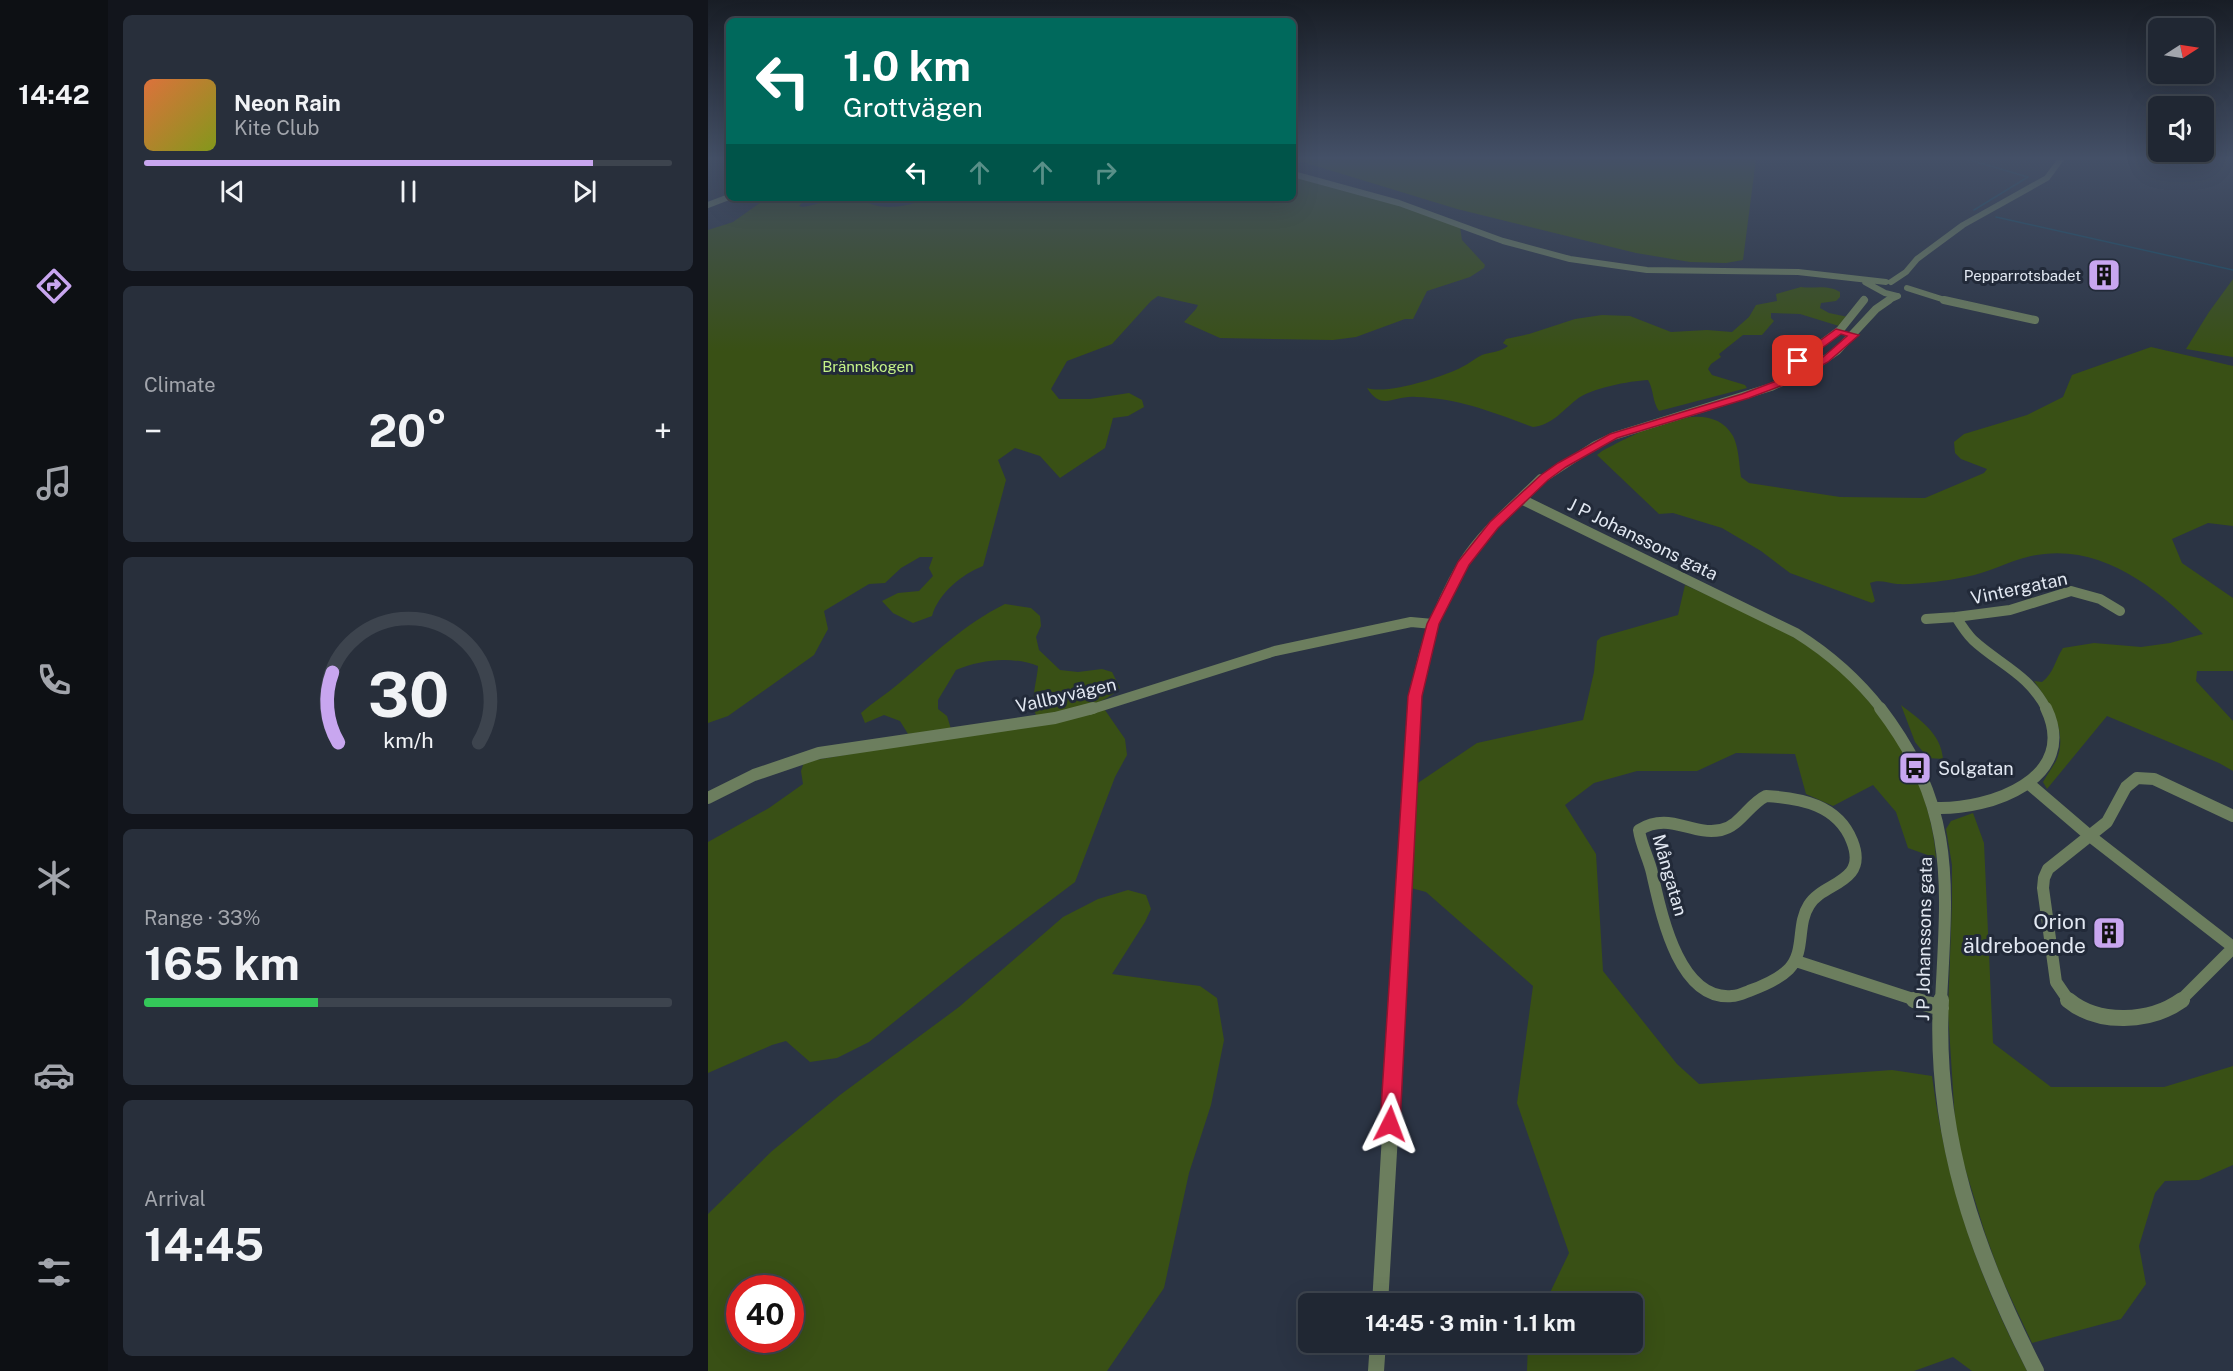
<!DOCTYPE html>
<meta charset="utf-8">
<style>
:root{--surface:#202733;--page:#282f3b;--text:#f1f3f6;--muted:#a2a5ac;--line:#3d444e;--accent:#c8a6ef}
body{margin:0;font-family:"Public Sans",sans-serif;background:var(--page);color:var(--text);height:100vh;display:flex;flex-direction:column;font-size:22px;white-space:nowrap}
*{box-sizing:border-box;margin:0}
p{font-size:20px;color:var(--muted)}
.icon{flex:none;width:33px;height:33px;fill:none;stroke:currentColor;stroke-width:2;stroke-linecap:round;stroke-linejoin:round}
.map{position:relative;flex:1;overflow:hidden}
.side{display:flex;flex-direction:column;gap:15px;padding:15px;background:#12151c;width:600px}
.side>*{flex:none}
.banner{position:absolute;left:18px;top:18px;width:570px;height:183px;border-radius:9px;box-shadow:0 6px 24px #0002,0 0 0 2px var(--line);background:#00695c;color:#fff;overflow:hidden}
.needle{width:39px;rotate:78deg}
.fabs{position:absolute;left:1440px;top:18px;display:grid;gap:12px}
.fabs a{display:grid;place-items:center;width:66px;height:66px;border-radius:9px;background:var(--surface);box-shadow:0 6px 24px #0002,0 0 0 2px var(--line);font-size:30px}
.speed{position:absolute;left:18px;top:1275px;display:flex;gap:12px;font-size:30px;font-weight:700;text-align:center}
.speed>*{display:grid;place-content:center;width:78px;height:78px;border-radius:50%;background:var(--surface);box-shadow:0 6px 24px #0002,0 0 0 2px var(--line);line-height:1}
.speed .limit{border:9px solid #d22;background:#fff;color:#111}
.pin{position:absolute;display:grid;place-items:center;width:51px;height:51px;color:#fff;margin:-26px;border-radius:12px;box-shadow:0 3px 9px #0006}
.me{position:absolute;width:66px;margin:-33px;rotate:3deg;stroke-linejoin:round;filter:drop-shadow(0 0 4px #0008)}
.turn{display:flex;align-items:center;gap:21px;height:126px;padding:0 18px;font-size:27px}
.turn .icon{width:78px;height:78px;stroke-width:2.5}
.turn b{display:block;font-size:42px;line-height:51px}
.lanes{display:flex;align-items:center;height:57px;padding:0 18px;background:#0003;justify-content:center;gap:30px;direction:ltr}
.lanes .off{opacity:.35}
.big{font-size:45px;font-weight:700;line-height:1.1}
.side .widget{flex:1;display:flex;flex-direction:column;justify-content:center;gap:9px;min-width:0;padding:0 21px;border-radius:9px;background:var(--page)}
.side .dial{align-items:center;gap:0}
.dial svg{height:156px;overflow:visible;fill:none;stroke:var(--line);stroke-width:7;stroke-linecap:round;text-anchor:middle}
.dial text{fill:var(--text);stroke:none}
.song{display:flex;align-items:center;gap:18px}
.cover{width:72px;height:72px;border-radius:9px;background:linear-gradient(135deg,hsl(20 70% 55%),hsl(70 70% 35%))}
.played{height:6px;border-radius:3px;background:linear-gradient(90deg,var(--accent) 85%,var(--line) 85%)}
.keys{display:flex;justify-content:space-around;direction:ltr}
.heat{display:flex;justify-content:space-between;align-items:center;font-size:33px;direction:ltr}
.charge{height:9px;border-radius:4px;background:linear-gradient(90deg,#34c759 33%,var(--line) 0)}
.trip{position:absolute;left:590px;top:1293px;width:345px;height:60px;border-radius:9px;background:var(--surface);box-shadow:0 6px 24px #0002,0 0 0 2px var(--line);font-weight:700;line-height:60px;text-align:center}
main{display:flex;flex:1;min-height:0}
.tabs{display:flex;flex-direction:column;width:108px;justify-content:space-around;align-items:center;background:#0d1014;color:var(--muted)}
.tabs .icon{width:42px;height:42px}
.tabs .on{color:var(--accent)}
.tabs b{font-size:27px;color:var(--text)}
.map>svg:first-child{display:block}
.green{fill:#395015;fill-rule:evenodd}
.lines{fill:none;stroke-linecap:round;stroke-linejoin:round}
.stream{stroke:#174e66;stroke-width:1.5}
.minor-far4{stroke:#6c7e5e;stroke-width:6}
.minor-far3{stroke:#6c7e5e;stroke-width:8}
.minor-far2{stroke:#6c7e5e;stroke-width:10}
.minor-far1{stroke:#6c7e5e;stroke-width:12}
.minor{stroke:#6c7e5e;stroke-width:16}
.route{fill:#e11d48;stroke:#92132f;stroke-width:1.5}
.labels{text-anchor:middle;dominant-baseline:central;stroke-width:6;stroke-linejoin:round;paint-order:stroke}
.far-poi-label{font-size:15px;fill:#e2e8f2;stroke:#222a39;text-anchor:end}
.far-park-label{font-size:15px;fill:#c5f388;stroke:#222a39}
.street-label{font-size:18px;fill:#e2e8f2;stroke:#222a39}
.poi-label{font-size:18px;fill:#e2e8f2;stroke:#222a39;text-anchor:start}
.near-poi-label{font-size:21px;fill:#e2e8f2;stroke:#222a39;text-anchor:end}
</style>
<main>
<nav class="tabs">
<b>14:42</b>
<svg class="icon on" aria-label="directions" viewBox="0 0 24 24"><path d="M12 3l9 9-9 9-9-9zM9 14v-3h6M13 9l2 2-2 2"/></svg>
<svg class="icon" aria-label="music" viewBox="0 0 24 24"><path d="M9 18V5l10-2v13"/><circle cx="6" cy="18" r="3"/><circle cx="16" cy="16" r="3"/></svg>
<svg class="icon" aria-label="phone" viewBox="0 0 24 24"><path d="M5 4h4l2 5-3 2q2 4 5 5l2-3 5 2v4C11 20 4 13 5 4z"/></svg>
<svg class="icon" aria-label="climate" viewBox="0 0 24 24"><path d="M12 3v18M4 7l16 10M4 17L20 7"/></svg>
<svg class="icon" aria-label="car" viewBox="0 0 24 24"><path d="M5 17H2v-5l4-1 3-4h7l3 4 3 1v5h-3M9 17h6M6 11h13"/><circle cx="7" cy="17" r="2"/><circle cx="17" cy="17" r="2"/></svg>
<svg class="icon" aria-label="filters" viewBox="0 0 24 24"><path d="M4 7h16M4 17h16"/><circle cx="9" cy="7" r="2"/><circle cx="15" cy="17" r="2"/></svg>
</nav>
<section class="side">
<div class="widget">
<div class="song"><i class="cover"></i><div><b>Neon Rain</b><p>Kite Club</p></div></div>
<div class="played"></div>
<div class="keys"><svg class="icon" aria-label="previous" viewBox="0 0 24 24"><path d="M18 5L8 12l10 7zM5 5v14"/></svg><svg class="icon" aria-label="pause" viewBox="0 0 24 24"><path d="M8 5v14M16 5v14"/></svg><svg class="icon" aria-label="next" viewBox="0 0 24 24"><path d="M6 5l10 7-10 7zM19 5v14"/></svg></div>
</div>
<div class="widget"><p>Climate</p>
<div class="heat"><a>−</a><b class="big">20°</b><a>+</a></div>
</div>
<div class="widget dial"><svg viewBox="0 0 100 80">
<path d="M14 69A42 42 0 1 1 86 69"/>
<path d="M14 69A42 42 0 0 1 11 33" stroke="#c8a6ef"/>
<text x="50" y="56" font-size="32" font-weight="700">30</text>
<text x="50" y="72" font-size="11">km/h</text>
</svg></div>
<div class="widget"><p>Range · 33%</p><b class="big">165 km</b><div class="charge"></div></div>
<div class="widget"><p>Arrival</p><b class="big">14:45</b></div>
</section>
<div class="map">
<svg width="1525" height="1371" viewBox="0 0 1525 1371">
<rect width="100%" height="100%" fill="#2b3444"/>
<path class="green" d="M 585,159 L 1048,159 L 1035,260 L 1018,263 L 982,262 L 928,253 L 749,209 Z
M 585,175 L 722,214 L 752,227 L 754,240 L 777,265 L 776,268 L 762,277 L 719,291 L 705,319 L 697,319 L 648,337 L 625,340 L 512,338 L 476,322 L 488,309 L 490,305 L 450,296 L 443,301 L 404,344 L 359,361 L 343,389 L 351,399 L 382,399 L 421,393 L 434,400 L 436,407 L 420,416 L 405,418 L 397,448 L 352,478 L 332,456 L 307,448 L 290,460 L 298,480 L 275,566 C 254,574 230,594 224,616 L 205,623 L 185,613 L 174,601 L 190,593 L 211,591 L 225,576 L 221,568 L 225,557 L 212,557 L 193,568 L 177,583 L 161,584 L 116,611 L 120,629 L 106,655 L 20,716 L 0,723 L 0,230 L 25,222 L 59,198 L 99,198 L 91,206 L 95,207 C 113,203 132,197 151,198 C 156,198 158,202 163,204 C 178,210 205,206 218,198 L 585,198 Z
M 1525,279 L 1525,357 L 1478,349 L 1501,312 Z
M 1093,287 C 1107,289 1119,284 1132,292 L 1132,297 L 1128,301 L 1113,303 L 1112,308 L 1121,313 L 1140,317 L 1131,326 L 1092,314 L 1063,313 L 1063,318 L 1066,321 L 1054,335 L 1035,335 L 1011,354 L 1013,357 L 1003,364 L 1000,369 L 1004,375 L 1037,385 L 1039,388 L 951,411 C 944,401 946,390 940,380 C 922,381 882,388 868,400 C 854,411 844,425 825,427 C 787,413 750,398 708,397 C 686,395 674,412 659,388 C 679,395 735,377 754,367 C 761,364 767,358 774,355 C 782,352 793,352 800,346 L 795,343 L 798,339 L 821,334 L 867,319 L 894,315 L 922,316 L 963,332 L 999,330 L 1024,332 L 1041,317 L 1048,305 L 1069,301 L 1068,294 Z
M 1443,347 L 1525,366 L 1525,526 L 1500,523 L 1464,539 L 1474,563 L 1525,598 L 1525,671 L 1489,671 L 1488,681 L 1525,721 L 1525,771 L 1511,763 L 1399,716 L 1339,789 L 1335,782 C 1339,775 1344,768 1348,761 C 1361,732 1342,704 1326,681 L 1334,682 C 1346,673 1347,660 1355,648 L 1386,643 L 1433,647 L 1462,643 L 1495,634 C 1449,588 1392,541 1323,556 C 1301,561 1280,573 1257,577 C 1238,581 1207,585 1189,584 C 1179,583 1171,579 1162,583 L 1167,601 L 1164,603 L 1082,573 L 1053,551 L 1014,528 L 965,513 L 951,514 L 889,455 L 894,451 C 925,435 1000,392 1025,436 C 1031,448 1031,465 1033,477 L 1041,483 L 1132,497 L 1217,498 L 1276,473 L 1279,469 L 1253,459 L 1247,453 L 1246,442 L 1256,434 L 1319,415 L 1355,397 L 1364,375 Z
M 977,585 C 1021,605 1068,623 1108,652 C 1174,700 1222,777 1228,858 L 1200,848 L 1188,812 L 1165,785 L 1125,806 L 1098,794 L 1087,754 L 1028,753 L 989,771 L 929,771 L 886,783 L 857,805 L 888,854 L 895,971 L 969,1064 L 991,1084 L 1184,1070 L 1224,1076 C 1238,1183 1269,1275 1319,1371 L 1264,1371 L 1245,1357 L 1206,1371 L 819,1371 L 820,1343 L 924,1342 L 924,1304 L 837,1303 L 861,1253 L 809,1103 L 825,986 L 718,892 L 703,888 L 707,785 L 769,743 L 875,720 L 886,672 L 889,641 L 893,637 L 970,615 Z
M 297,604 L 323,608 L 332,616 L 333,626 L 328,637 L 331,650 L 352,670 L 370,672 L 394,669 L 404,672 L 412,688 C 391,709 357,711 329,717 C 321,703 329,682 330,666 C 304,656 274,659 248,670 L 230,700 L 230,709 L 239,716 L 243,729 L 200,734 L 192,721 L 176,715 L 157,723 L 153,713 C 164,703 177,695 189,685 C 224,656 256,624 297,604 Z
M 1193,705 C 1211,719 1233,733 1235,759 L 1220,758 L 1207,742 Z
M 397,710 L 417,739 L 419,755 L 407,777 L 367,882 L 261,962 L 161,1042 L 129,1058 L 102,1062 L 78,1041 L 64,1045 L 0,1073 L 0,842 L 61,808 L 95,784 L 93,771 L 96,762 Z
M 1265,813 L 1276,843 L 1285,1043 L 1343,1087 L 1456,1087 L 1525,1066 L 1525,1165 L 1491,1180 L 1457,1181 L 1447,1193 L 1431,1246 L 1438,1284 L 1413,1319 L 1324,1343 L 1293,1277 L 1277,1233 L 1253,1155 L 1247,1121 L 1240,1012 L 1244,903 L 1244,865 L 1238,829 L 1243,821 Z
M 420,890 L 438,895 L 443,909 L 437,922 L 404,974 L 492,986 L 509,998 L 516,1040 L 503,1105 L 481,1173 L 456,1288 L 399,1371 L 0,1371 L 0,1214 L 64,1151 L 132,1095 L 251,1007 L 355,917 L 390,899 ZM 82,1288 L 82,1340 L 32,1340 L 32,1288 Z"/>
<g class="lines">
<path class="stream" d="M 1258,159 L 1320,177 L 1266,210
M 1288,217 L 1525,270"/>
<path class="minor-far4" d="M 585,174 L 691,203 L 795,241 L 862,259 L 939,270 L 1090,272 L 1178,282
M 0,205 L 21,197
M 1157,282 L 1177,293 L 1189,296
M 1183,282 L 1198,272 L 1209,259 L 1255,225 L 1339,178 L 1353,159
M 1199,288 L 1240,301
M 1155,301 L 1156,299
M 1179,301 L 1190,296"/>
<path class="minor-far3" d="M 1236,300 L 1327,320
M 1079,369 L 1132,330 L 1156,300
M 832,481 L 887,445 L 906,436 L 1063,387 L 1103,369 L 1129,351 L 1168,309 L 1181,300"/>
<path class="minor-far2" d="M 815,500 L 1088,633 C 1120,653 1150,679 1174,710
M 1218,619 L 1248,617
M 381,710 L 567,651 L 703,622 L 725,624
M 706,710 C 709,659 730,606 755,563 C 775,531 807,505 833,479
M 1339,710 C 1321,674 1292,665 1265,640 C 1258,633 1253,625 1248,617 L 1302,610 L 1363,591 L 1392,599 L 1412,611"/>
<path class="minor-far1" d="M 1172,708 C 1249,809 1239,882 1233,1001
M 1320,783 L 1382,836 L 1525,947
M 1058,796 C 1093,798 1130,805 1144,841 C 1148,851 1150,863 1143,872 C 1132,886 1111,889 1101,905 C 1088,925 1098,951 1081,969 C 1071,979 1055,986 1041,991 C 1036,993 1030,996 1024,996 C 970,1001 953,912 944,873 C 941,859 933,845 931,830 C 962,811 983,836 1013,830 C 1032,826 1041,804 1058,796 Z
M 0,798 L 46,775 L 111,753 L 347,718 L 385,708
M 1227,808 C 1282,810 1372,779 1338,708
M 1088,961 L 1211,1001
M 689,1001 L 706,708
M 1361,1001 L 1348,982 L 1335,888 L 1336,878 L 1340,869 L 1399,822 L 1418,787 L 1429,778 L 1446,779 L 1525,816
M 1472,1001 L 1525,948"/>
<path class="minor" d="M 1206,1000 L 1233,1008
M 1233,1000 C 1226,1135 1267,1252 1328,1371
M 1360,1000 C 1390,1025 1442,1023 1474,1000
M 672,1304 L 690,1000
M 668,1371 L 670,1342"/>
</g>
<linearGradient id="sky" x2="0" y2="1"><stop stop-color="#181d25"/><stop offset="0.45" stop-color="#445067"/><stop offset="1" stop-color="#445067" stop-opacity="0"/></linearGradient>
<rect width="1525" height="351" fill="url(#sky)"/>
<path class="route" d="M 1128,329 L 1151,335 L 1120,362 L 1086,381 L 1041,398 L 909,438 L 858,467 L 840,480 L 790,528 L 761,565 L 731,624 L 714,696 L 692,1124 L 689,1131 L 682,1134 L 675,1131 L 672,1124 L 700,696 L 719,624 L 750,562 L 782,522 L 833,475 L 850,463 L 902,434 L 1034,394 L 1079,377 L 1114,358 L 1139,336 L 1133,334 L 1094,363 L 1087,363 L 1087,359 Z"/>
<defs>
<g id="building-square" transform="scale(1.725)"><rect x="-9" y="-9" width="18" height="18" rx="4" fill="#c8a6ef" stroke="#222a39"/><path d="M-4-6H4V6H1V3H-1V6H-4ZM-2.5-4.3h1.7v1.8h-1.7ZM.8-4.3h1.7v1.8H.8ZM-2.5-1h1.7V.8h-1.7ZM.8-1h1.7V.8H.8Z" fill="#111"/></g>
<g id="bus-square" transform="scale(1.725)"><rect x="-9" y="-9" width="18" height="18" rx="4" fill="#c8a6ef" stroke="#222a39"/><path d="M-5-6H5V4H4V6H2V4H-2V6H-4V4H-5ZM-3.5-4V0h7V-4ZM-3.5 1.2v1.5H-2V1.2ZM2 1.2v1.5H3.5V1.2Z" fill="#111"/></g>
</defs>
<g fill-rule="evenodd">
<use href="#building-square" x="1396" y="275"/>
<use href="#bus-square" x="1207" y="768"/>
<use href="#building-square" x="1401" y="933"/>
</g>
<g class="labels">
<g class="far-poi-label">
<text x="1373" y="275">Pepparrotsbadet</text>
</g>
<g class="far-park-label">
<text x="160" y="366">Brännskogen</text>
</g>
<g class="street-label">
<text transform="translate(935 539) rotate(26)">J P Johanssons gata</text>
<text transform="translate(1311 588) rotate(-12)">Vintergatan</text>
<text transform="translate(358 695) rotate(-13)">Vallbyvägen</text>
<text transform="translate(962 875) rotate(74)">Mångatan</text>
<text transform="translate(1216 939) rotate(-89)">J P Johanssons gata</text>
</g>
<g class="poi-label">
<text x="1230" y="768">Solgatan</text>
</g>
<g class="near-poi-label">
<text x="1378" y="921">Orion<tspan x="1378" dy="24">äldreboende</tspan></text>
</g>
</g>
</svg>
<div class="fabs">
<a><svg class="needle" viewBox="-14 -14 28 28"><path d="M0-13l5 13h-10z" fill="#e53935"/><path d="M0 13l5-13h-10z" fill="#a2a5ac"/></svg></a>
<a><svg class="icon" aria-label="sound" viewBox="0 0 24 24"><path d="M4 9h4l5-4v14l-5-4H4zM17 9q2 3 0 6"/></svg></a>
</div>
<div class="speed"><div class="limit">40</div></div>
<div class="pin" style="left:1090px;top:361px;background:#d93025"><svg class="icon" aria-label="arrive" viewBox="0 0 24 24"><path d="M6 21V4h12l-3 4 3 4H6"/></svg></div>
<svg class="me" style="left:682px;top:1124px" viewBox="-20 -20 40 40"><path d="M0-17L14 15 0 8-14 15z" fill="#e11d48" stroke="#fff" stroke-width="4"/></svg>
<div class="trip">14:45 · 3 min · 1.1 km</div>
<div class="banner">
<div class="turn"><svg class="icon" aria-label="left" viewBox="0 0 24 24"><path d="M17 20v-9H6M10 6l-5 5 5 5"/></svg><div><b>1.0 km</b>Grottvägen</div></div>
<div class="lanes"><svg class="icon" aria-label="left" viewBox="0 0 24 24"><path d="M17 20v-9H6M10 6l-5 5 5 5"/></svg><svg class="icon off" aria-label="ahead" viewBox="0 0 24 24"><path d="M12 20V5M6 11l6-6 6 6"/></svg><svg class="icon off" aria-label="ahead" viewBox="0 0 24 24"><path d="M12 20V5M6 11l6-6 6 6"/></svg><svg class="icon off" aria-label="right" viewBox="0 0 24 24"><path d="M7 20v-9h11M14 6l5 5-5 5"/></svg></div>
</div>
</div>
</main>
